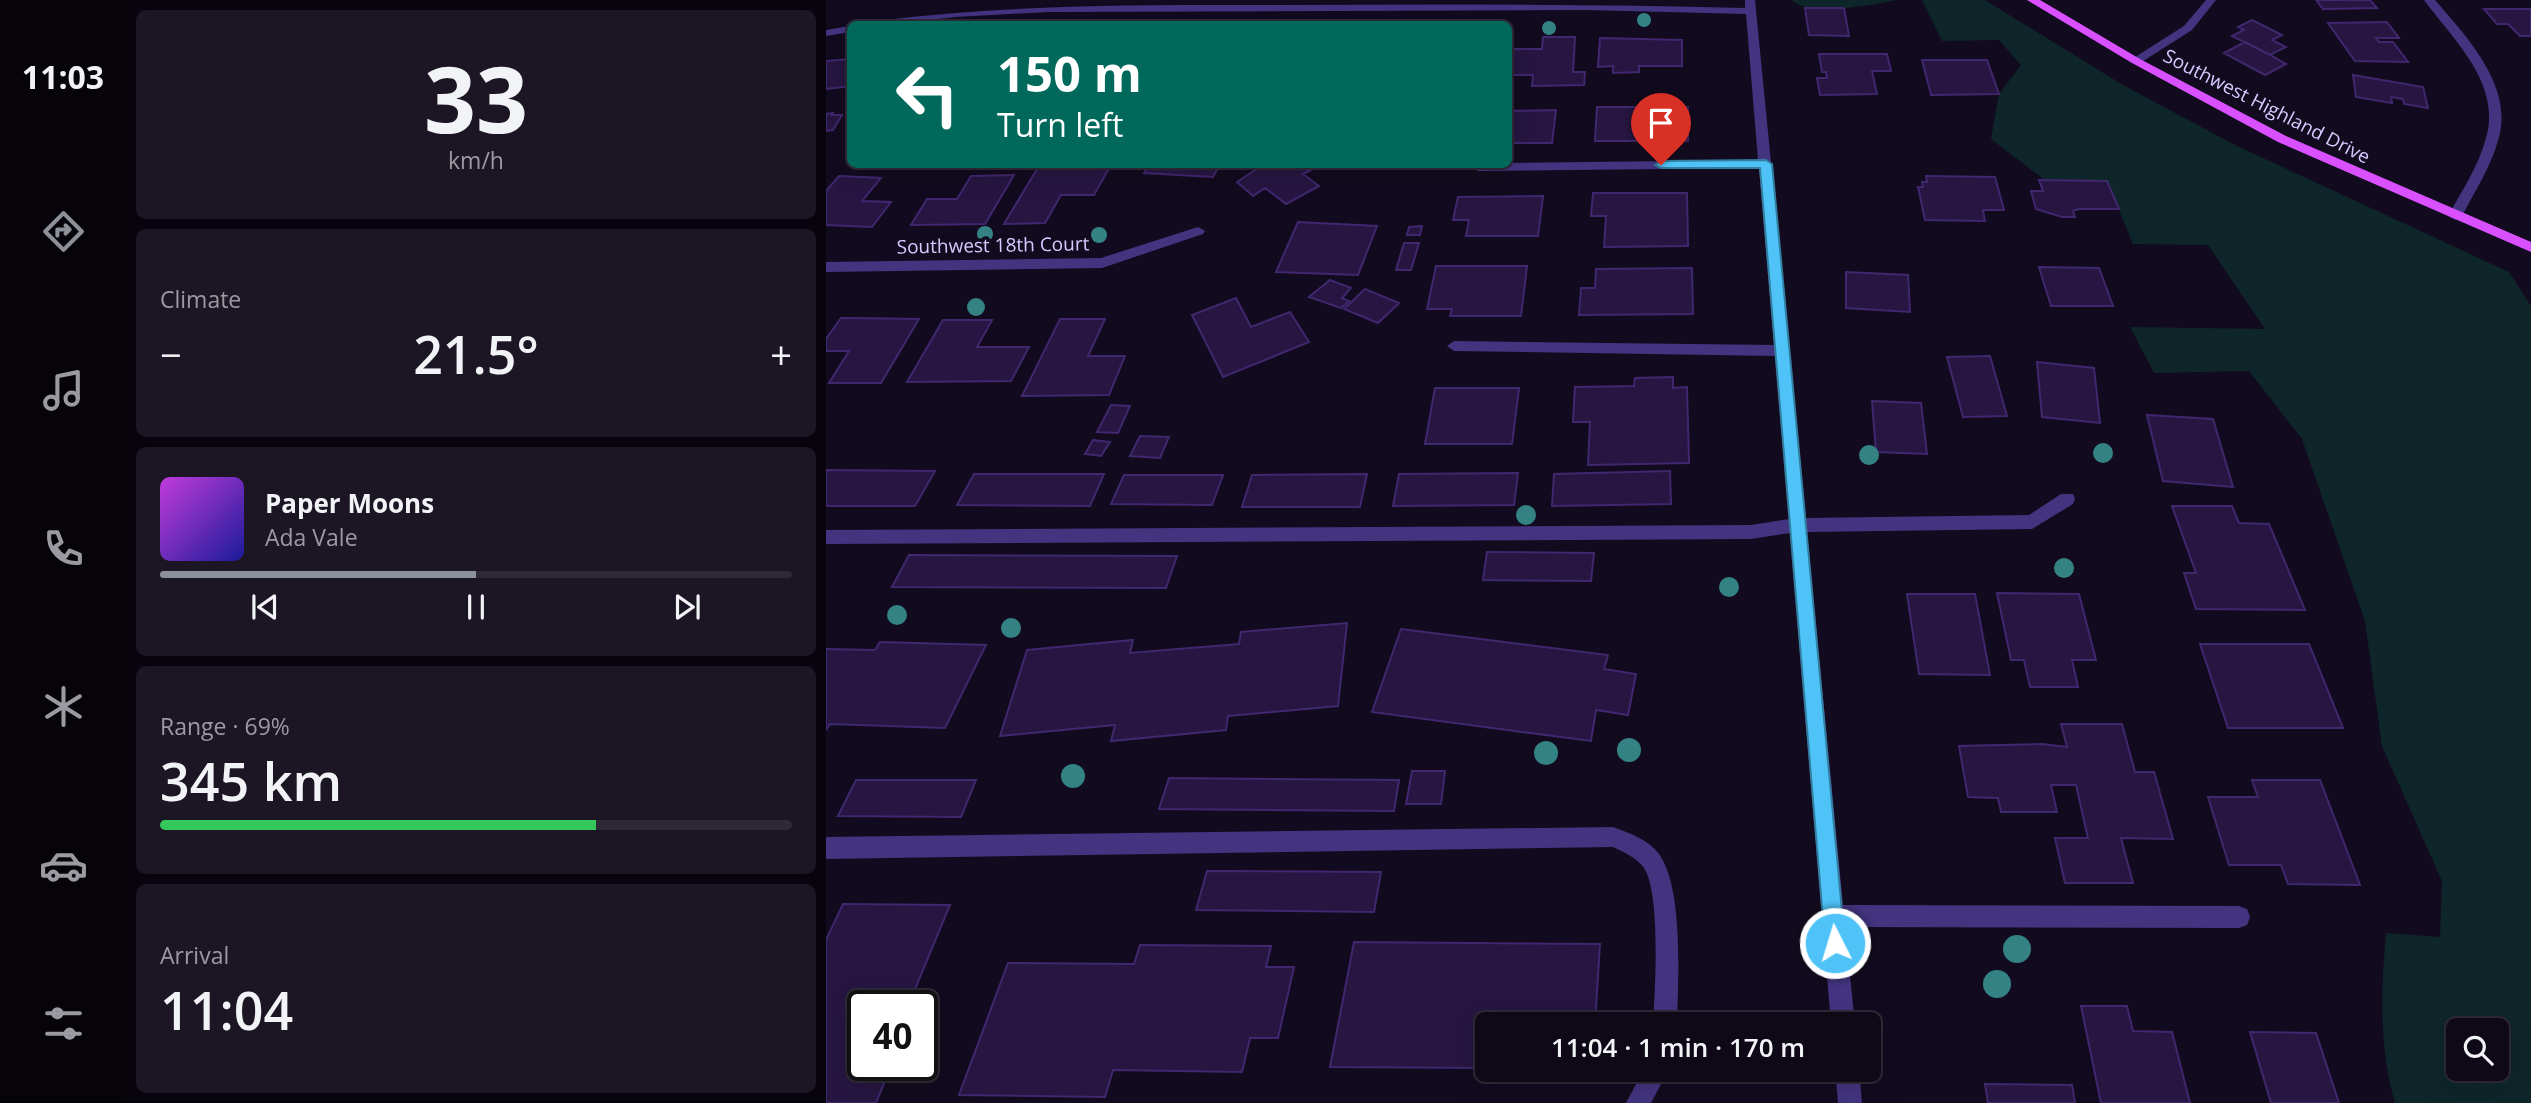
<!DOCTYPE html>
<meta charset="utf-8">
<style>
:root{--surface:#0e0817;--page:#1c1624;--text:#f1f3f6;--muted:#9b9aa1;--line:#2e2936;--accent:#8c9099}
body{margin:0;font-family:"Open Sans",sans-serif;background:var(--page);color:var(--text);height:100vh;display:flex;flex-direction:column;font-size:26px;white-space:nowrap}
*{box-sizing:border-box;margin:0}
p{font-size:23px;color:var(--muted)}
.icon{flex:none;width:38px;height:38px;fill:none;stroke:currentColor;stroke-width:2;stroke-linecap:round;stroke-linejoin:round}
.map{position:relative;flex:1;overflow:hidden}
.side{display:flex;flex-direction:column;gap:10px;padding:10px;background:#08040d;width:700px}
.side>*{flex:none}
.top-card{position:absolute;left:21px;top:21px;width:665px;height:147px;border-radius:10px;box-shadow:0 7px 28px #0002,0 0 0 2px var(--line);background:#00695c;color:#fff;overflow:hidden}
.controls{position:absolute;left:1620px;top:1018px;display:grid;gap:14px}
.controls a{display:grid;place-items:center;width:63px;height:63px;border-radius:10px;background:var(--surface);box-shadow:0 7px 28px #0002,0 0 0 2px var(--line);font-size:35px}
.speed{position:absolute;left:21px;top:990px;display:flex;gap:14px;font-size:35px;font-weight:700;text-align:center}
.speed>*{display:grid;place-content:center;width:91px;height:91px;border-radius:50%;background:var(--surface);box-shadow:0 7px 28px #0002,0 0 0 2px var(--line);line-height:1}
.speed .limit{border:4px solid #111;border-radius:10px;background:#fff;color:#111}
.pin{position:absolute;display:grid;place-items:center;width:60px;height:60px;color:#fff;margin:-72px -30px;border-radius:50% 50% 50% 0;rotate:-45deg;box-shadow:0 0 7px #0007}
.pin .icon{rotate:45deg}
.me{position:absolute;width:77px;margin:-38px;rotate:355deg;stroke-linejoin:round;filter:drop-shadow(0 0 5px #0008)}
.turn{display:flex;align-items:center;gap:24px;height:147px;padding:0 35px;font-size:32px}
.turn .icon{width:91px;height:91px;stroke-width:2.5}
.turn b{display:block;font-size:49px;line-height:60px}
.big{font-size:52px;font-weight:600;line-height:1.1}
.side .card{flex:1;display:flex;flex-direction:column;justify-content:center;gap:10px;min-width:0;padding:0 24px;border-radius:10px;background:var(--page)}
.side .dial{align-items:center;gap:0}
.dial b{font-size:91px;line-height:1}
.song{display:flex;align-items:center;gap:21px}
.cover{width:84px;height:84px;border-radius:10px;background:linear-gradient(135deg,hsl(290 70% 55%),hsl(240 70% 35%))}
.played{height:7px;border-radius:4px;background:linear-gradient(90deg,var(--accent) 50%,var(--line) 50%)}
.keys{display:flex;justify-content:space-around;direction:ltr}
.heat{display:flex;justify-content:space-between;align-items:center;font-size:38px;direction:ltr}
.charge{height:10px;border-radius:5px;background:linear-gradient(90deg,#34c759 69%,var(--line) 0)}
.trip{position:absolute;left:649px;top:1012px;width:406px;height:70px;border-radius:10px;background:var(--surface);box-shadow:0 7px 28px #0002,0 0 0 2px var(--line);font-weight:600;line-height:70px;text-align:center}
main{display:flex;flex:1;min-height:0}
.tab-bar{display:flex;flex-direction:column;width:126px;justify-content:space-around;align-items:center;background:#060309;color:var(--muted)}
.tab-bar .icon{width:49px;height:49px}
.tab-bar .active{color:var(--accent)}
.tab-bar b{font-size:32px;color:var(--text)}
.map>svg:first-child{display:block}
.green{fill:#0e2629;fill-rule:evenodd}
.building{fill:#261641;stroke:#40276e;stroke-width:2}
.lines{fill:none;stroke-linecap:round;stroke-linejoin:round}
.minor{fill:#433480;fill-rule:evenodd}
.major{fill:#d950ff;fill-rule:evenodd}
.tree{fill:#348284}
.route{fill:#4fc3f7;stroke:#337fa1;stroke-width:2}
.labels{text-anchor:middle;dominant-baseline:central;stroke-width:7;stroke-linejoin:round;paint-order:stroke}
.far-street-label{font-size:19px;fill:#d8c9ff;stroke:#120b1f}
</style>
<main>
<nav class="tab-bar">
<b>11:03</b>
<svg class="icon active" aria-label="directions" viewBox="0 0 24 24"><path d="M12 3l9 9-9 9-9-9zM9 14v-3h6M13 9l2 2-2 2"/></svg>
<svg class="icon" aria-label="music" viewBox="0 0 24 24"><path d="M9 18V5l10-2v13"/><circle cx="6" cy="18" r="3"/><circle cx="16" cy="16" r="3"/></svg>
<svg class="icon" aria-label="phone" viewBox="0 0 24 24"><path d="M5 4h4l2 5-3 2q2 4 5 5l2-3 5 2v4C11 20 4 13 5 4z"/></svg>
<svg class="icon" aria-label="climate" viewBox="0 0 24 24"><path d="M12 3v18M4 7l16 10M4 17L20 7"/></svg>
<svg class="icon" aria-label="car" viewBox="0 0 24 24"><path d="M5 17H2v-5l4-1 3-4h7l3 4 3 1v5h-3M9 17h6M6 11h13"/><circle cx="7" cy="17" r="2"/><circle cx="17" cy="17" r="2"/></svg>
<svg class="icon" aria-label="filters" viewBox="0 0 24 24"><path d="M4 7h16M4 17h16"/><circle cx="9" cy="7" r="2"/><circle cx="15" cy="17" r="2"/></svg>
</nav>
<section class="side">
<div class="card dial"><b>33</b><p>km/h</p></div>
<div class="card"><p>Climate</p>
<div class="heat"><a>−</a><b class="big">21.5°</b><a>+</a></div>
</div>
<div class="card">
<div class="song"><i class="cover"></i><div><b>Paper Moons</b><p>Ada Vale</p></div></div>
<div class="played"></div>
<div class="keys"><svg class="icon" aria-label="previous" viewBox="0 0 24 24"><path d="M18 5L8 12l10 7zM5 5v14"/></svg><svg class="icon" aria-label="pause" viewBox="0 0 24 24"><path d="M8 5v14M16 5v14"/></svg><svg class="icon" aria-label="next" viewBox="0 0 24 24"><path d="M6 5l10 7-10 7zM19 5v14"/></svg></div>
</div>
<div class="card"><p>Range · 69%</p><b class="big">345 km</b><div class="charge"></div></div>
<div class="card"><p>Arrival</p><b class="big">11:04</b></div>
</section>
<div class="map">
<svg width="1705" height="1103" viewBox="0 0 1705 1103">
<rect width="100%" height="100%" fill="#120b1f"/>
<path class="green" d="M 966,0 L 1072,0 C 1047,4 983,18 966,0 Z
M 1096,0 L 1159,0 L 1297,85 L 1409,145 L 1683,272 L 1705,306 L 1705,1103 L 1569,1103 C 1553,1047 1555,991 1560,933 L 1614,937 L 1616,881 L 1556,746 L 1539,621 L 1476,439 L 1423,371 L 1328,373 L 1304,327 L 1439,329 L 1382,245 L 1307,244 L 1281,181 L 1219,180 L 1165,139 L 1173,94 L 1195,65 L 1173,40 L 1116,41 ZM 1633,1031 L 1671,1031 L 1671,1069 L 1633,1069 Z"/>
<path class="building" d="M 1490,0 L 1544,0 L 1551,8 L 1497,9 Z
M 979,8 L 1018,8 L 1023,36 L 983,35 Z
M 1658,9 L 1705,9 L 1705,36 L 1694,36 L 1682,24 L 1671,24 Z
M 1426,20 L 1456,35 L 1446,40 L 1460,47 L 1444,55 L 1406,36 L 1418,30 L 1412,27 Z
M 1561,22 L 1573,38 L 1550,38 L 1553,42 L 1567,42 L 1582,62 L 1529,61 L 1502,23 Z
M 717,37 L 749,37 L 747,72 L 759,72 L 758,85 L 706,86 L 707,75 L 682,75 L 682,49 L 716,49 Z
M 774,38 L 856,40 L 856,66 L 813,66 L 813,72 L 787,73 L 787,66 L 772,67 Z
M 1419,42 L 1444,55 L 1460,64 L 1439,75 L 1398,53 Z
M 993,54 L 1061,54 L 1065,71 L 1046,71 L 1051,94 L 994,95 L 991,78 L 1001,78 L 1000,72 L 996,72 Z
M 24,59 L 24,86 L 0,89 L 0,61 Z
M 1096,60 L 1161,60 L 1173,94 L 1105,95 Z
M 1527,75 L 1597,87 L 1602,108 L 1578,104 L 1577,99 L 1565,97 L 1566,103 L 1530,97 Z
M 771,107 L 862,107 L 862,141 L 769,141 Z
M 730,110 L 726,143 L 682,143 L 682,111 Z
M 7,113 L 6,115 L 16,115 L 7,130 L 0,131 L 0,114 Z
M 324,164 L 394,164 L 387,177 L 318,173 Z
M 438,164 L 496,164 L 477,174 L 493,186 L 460,204 L 439,188 L 427,196 L 411,182 Z
M 283,168 L 268,195 L 235,195 L 219,223 L 178,224 L 211,169 Z
M 188,175 L 159,224 L 85,225 L 101,199 L 131,199 L 145,176 Z
M 13,176 L 55,178 L 36,201 L 65,202 L 46,227 L 0,225 L 0,191 Z
M 1100,176 L 1169,177 L 1178,210 L 1157,210 L 1159,221 L 1099,220 L 1092,187 L 1097,187 L 1096,182 L 1101,182 Z
M 1213,180 L 1281,181 L 1293,209 L 1253,209 L 1247,211 L 1249,217 L 1236,217 L 1210,209 L 1205,191 L 1217,191 Z
M 767,193 L 861,193 L 862,246 L 778,247 L 780,216 L 765,216 Z
M 717,196 L 712,236 L 640,236 L 643,220 L 627,220 L 632,197 Z
M 472,222 L 551,226 L 532,275 L 450,272 Z
M 596,226 L 594,235 L 581,235 L 583,227 Z
M 578,243 L 593,243 L 585,270 L 570,270 Z
M 610,266 L 701,266 L 695,316 L 624,316 L 626,309 L 601,309 Z
M 1213,267 L 1273,268 L 1287,306 L 1225,306 Z
M 866,268 L 867,314 L 753,315 L 755,288 L 769,288 L 770,269 Z
M 1020,272 L 1082,275 L 1084,312 L 1020,308 Z
M 504,280 L 525,288 L 516,298 L 523,301 L 515,308 L 483,297 Z
M 539,289 L 573,303 L 552,323 L 518,309 Z
M 410,298 L 425,327 L 464,312 L 483,342 L 397,377 L 366,315 Z
M 15,318 L 25,318 L 93,319 L 55,383 L 3,383 L 23,351 L 0,351 L 0,339 Z
M 234,319 L 279,319 L 262,356 L 299,356 L 283,395 L 196,396 Z
M 117,320 L 166,320 L 151,347 L 203,347 L 185,381 L 81,382 Z
M 1164,356 L 1181,416 L 1137,417 L 1121,357 Z
M 1211,362 L 1268,368 L 1274,423 L 1216,417 Z
M 847,377 L 847,388 L 861,387 L 863,463 L 762,465 L 764,422 L 747,422 L 749,387 L 808,386 L 809,378 Z
M 609,388 L 693,388 L 686,444 L 599,444 Z
M 1046,401 L 1095,403 L 1101,454 L 1050,452 Z
M 285,405 L 304,406 L 292,433 L 271,432 Z
M 1321,415 L 1387,419 L 1407,487 L 1337,481 Z
M 314,436 L 343,437 L 334,458 L 304,456 Z
M 267,440 L 284,442 L 275,456 L 259,454 Z
M 0,470 L 109,471 L 89,506 L 0,506 Z
M 844,471 L 845,504 L 726,506 L 728,474 Z
M 692,473 L 688,505 L 567,506 L 573,474 Z
M 148,474 L 278,474 L 264,506 L 131,505 Z
M 541,474 L 534,507 L 416,507 L 426,475 Z
M 298,475 L 397,475 L 386,505 L 285,504 Z
M 1346,506 L 1406,506 L 1413,523 L 1443,524 L 1479,610 L 1370,609 L 1358,573 L 1370,573 Z
M 661,552 L 768,553 L 765,581 L 657,580 Z
M 83,555 L 351,556 L 340,588 L 66,587 Z
M 1171,593 L 1253,594 L 1270,660 L 1246,660 L 1252,687 L 1204,687 L 1198,660 L 1185,660 Z
M 1081,594 L 1149,594 L 1164,675 L 1093,674 Z
M 521,623 L 512,706 L 402,716 L 400,730 L 285,741 L 289,725 L 174,736 L 201,650 L 307,640 L 304,653 L 413,644 L 415,632 Z
M 575,629 L 782,655 L 778,669 L 810,674 L 802,715 L 770,710 L 765,741 L 546,712 Z
M 54,642 L 160,645 L 119,728 L 4,724 L 0,730 L 0,649 L 49,650 Z
M 1374,644 L 1483,644 L 1517,728 L 1402,728 Z
M 1235,724 L 1296,724 L 1309,772 L 1328,772 L 1347,839 L 1295,838 L 1307,883 L 1239,883 L 1229,838 L 1262,838 L 1250,785 L 1225,785 L 1231,812 L 1175,812 L 1172,798 L 1142,797 L 1133,746 L 1216,744 L 1241,747 Z
M 586,771 L 619,771 L 615,804 L 580,804 Z
M 343,778 L 573,780 L 568,811 L 333,809 Z
M 30,780 L 150,780 L 135,817 L 12,816 Z
M 1426,780 L 1494,780 L 1534,885 L 1462,884 L 1455,865 L 1403,865 L 1382,797 L 1432,797 Z
M 381,871 L 555,872 L 548,912 L 370,910 Z
M 17,904 L 124,905 L 82,1006 L 37,1006 L 37,1066 L 65,1066 L 50,1103 L 0,1103 L 0,940 Z
M 528,942 L 774,944 L 769,1024 L 662,1024 L 662,1068 L 504,1067 Z
M 314,945 L 445,946 L 440,967 L 468,967 L 452,1038 L 424,1038 L 416,1072 L 287,1070 L 279,1097 L 133,1095 L 182,963 L 308,964 Z
M 1255,1006 L 1301,1006 L 1307,1031 L 1346,1032 L 1364,1103 L 1275,1103 Z
M 1424,1032 L 1490,1033 L 1513,1103 L 1445,1103 Z
M 1159,1084 L 1246,1085 L 1249,1103 L 1162,1103 Z"/>
<g class="lines">
<path class="minor" d="M 919,0 L 929,0 L 980,518 L 1203,515 L 1235,494 L 1247,494 L 1249,499 L 1247,504 L 1206,529 L 981,532 L 1017,905 L 1413,906 L 1421,909 L 1424,917 L 1421,925 L 1413,928 L 1019,927 L 1029,1024 L 1005,1024 L 964,533 L 925,539 L 0,544 L 0,530 L 925,525 L 963,519 L 949,356 L 628,351 L 621,346 L 628,341 L 948,345 L 933,168 L 652,171 L 646,167 L 647,164 L 682,163 L 932,160 L 920,14 L 760,10 L 222,12 L 129,17 L 72,24 L 44,24 L 50,21 C 184,4 318,5 452,5 C 608,4 764,4 919,8 Z
M 1380,0 L 1390,0 L 1366,30 L 1314,63 L 1306,63 L 1306,59 L 1358,26 Z
M 1598,0 L 1609,0 C 1640,36 1687,85 1673,137 C 1666,165 1649,191 1636,216 L 1629,220 L 1622,216 C 1636,191 1653,165 1660,138 C 1676,84 1627,39 1598,0 Z
M 24,26 L 24,32 L 0,36 L 0,30 Z
M 372,227 L 379,231 L 377,234 L 276,268 L 0,272 L 0,262 L 275,258 Z
M 787,827 C 803,833 822,839 833,854 C 858,889 852,981 851,1024 L 827,1024 C 829,991 835,894 818,868 C 811,858 798,852 787,847 L 0,859 L 0,837 Z
M 818,1069 L 843,1069 L 825,1103 L 800,1103 Z
M 1009,1069 L 1033,1069 L 1036,1103 L 1012,1103 Z"/>
<path class="major" d="M 1201,0 L 1214,0 L 1314,59 L 1460,136 L 1705,242 L 1705,252 L 1452,142 L 1306,63 Z"/>
</g>
<g class="tree">
<circle cx="818" cy="20" r="7"/>
<circle cx="723" cy="28" r="7"/>
<circle cx="159" cy="234" r="8"/>
<circle cx="273" cy="235" r="8"/>
<circle cx="150" cy="307" r="9"/>
<circle cx="1277" cy="453" r="10"/>
<circle cx="1043" cy="455" r="10"/>
<circle cx="700" cy="515" r="10"/>
<circle cx="1238" cy="568" r="10"/>
<circle cx="903" cy="587" r="10"/>
<circle cx="71" cy="615" r="10"/>
<circle cx="185" cy="628" r="10"/>
<circle cx="803" cy="750" r="12"/>
<circle cx="720" cy="753" r="12"/>
<circle cx="247" cy="776" r="12"/>
<circle cx="1191" cy="949" r="14"/>
<circle cx="1171" cy="984" r="14"/>
</g>
<path class="route" d="M 940,160 L 946,164 L 1019,943 L 1016,950 L 1009,953 L 1002,950 L 999,943 L 934,168 L 835,168 L 829,165 L 835,161 Z"/>
<g class="labels">
<g class="far-street-label">
<text transform="translate(1441 106) rotate(27)">Southwest Highland Drive</text>
<text transform="translate(167 245) rotate(-1)">Southwest 18th Court</text>
</g>
</g>
</svg>
<div class="controls">
<a><svg class="icon" aria-label="search" viewBox="0 0 24 24"><circle cx="10" cy="10" r="6"/><path d="M15 15l6 6"/></svg></a>
</div>
<div class="speed"><div class="limit">40</div></div>
<div class="pin" style="left:835px;top:165px;background:#d93025"><svg class="icon" aria-label="arrive" viewBox="0 0 24 24"><path d="M6 21V4h12l-3 4 3 4H6"/></svg></div>
<svg class="me" style="left:1009px;top:943px" viewBox="-20 -20 40 40"><circle r="17" fill="#4fc3f7" stroke="#fff" stroke-width="3"/><path d="M0-11L8 9 0 5-8 9z" fill="#fff"/></svg>
<div class="trip">11:04 · 1 min · 170 m</div>
<div class="top-card">
<div class="turn"><svg class="icon" aria-label="left" viewBox="0 0 24 24"><path d="M17 20v-9H6M10 6l-5 5 5 5"/></svg><div><b>150 m</b>Turn left</div></div>
</div>
</div>
</main>
